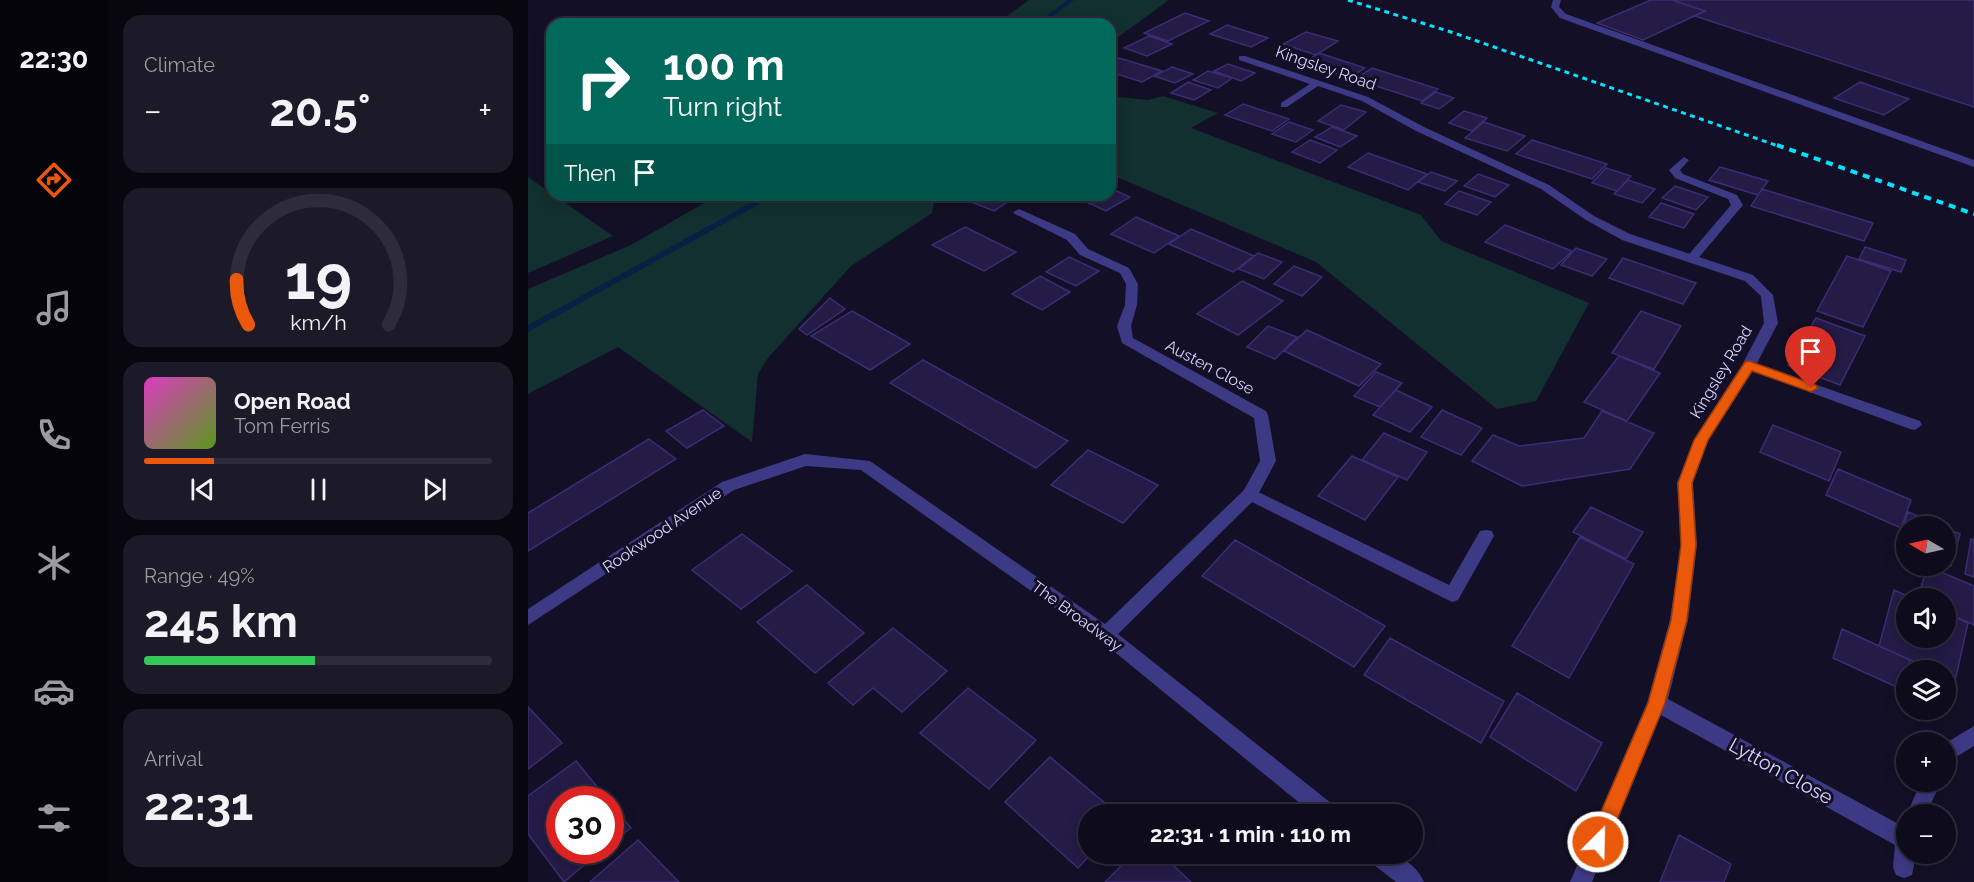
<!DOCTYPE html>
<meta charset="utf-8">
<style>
:root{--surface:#0e0b1c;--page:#1c1929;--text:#f1f3f6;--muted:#9b9ba3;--line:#2e2b3b;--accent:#ea580c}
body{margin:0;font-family:Raleway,sans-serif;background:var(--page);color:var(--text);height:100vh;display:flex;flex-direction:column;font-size:22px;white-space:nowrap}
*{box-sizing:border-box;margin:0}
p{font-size:20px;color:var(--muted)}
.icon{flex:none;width:33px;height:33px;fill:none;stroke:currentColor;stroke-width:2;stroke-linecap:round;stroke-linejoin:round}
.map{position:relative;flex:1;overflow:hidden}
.details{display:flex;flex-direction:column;gap:15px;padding:15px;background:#08060f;width:420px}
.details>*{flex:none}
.top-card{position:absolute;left:18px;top:18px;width:570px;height:183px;border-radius:18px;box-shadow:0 3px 15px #0003,0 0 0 2px var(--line);background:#00695c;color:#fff;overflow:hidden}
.needle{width:39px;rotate:279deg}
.tools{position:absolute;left:1368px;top:516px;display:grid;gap:12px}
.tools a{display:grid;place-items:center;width:60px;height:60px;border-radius:50%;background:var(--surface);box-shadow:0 3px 15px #0003,0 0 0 2px var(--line);font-size:30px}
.speed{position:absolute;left:18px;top:786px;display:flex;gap:12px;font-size:30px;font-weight:700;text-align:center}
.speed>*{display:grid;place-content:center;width:78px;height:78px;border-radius:50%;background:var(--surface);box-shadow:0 3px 15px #0003,0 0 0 2px var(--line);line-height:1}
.speed .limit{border:9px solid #d22;background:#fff;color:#111}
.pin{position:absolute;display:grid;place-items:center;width:51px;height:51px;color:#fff;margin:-62px -26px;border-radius:50% 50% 50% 0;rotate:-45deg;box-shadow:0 0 6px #0007}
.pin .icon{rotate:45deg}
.me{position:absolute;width:66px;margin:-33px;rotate:23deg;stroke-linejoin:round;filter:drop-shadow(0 0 4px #0008)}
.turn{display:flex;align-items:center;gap:21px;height:126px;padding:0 18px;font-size:27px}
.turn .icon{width:78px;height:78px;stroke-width:2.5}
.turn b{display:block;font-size:42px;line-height:51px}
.then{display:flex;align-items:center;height:57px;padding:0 18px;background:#0003;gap:12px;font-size:22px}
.big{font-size:45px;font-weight:700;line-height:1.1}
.details .card{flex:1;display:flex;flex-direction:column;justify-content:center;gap:9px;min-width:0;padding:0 21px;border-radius:18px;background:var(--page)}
.details .dial{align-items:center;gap:0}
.dial svg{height:156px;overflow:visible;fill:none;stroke:var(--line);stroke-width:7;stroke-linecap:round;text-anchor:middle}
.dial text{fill:var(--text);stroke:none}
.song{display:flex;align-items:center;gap:18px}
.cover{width:72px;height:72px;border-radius:9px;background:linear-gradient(135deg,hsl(310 70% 55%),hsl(90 70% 35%))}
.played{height:6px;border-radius:3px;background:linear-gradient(90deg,var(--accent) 20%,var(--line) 20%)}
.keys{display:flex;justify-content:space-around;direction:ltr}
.heat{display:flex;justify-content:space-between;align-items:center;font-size:33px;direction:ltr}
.charge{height:9px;border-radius:4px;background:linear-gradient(90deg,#34c759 49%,var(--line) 0)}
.trip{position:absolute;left:550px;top:804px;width:345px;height:60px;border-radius:30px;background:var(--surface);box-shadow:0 3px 15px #0003,0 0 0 2px var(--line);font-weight:700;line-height:60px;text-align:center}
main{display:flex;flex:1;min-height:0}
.menu{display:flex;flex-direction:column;width:108px;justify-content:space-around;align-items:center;background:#06040b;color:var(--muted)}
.menu .icon{width:42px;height:42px}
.menu .current{color:var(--accent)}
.menu b{font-size:27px;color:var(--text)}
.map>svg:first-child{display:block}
.green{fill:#12302f}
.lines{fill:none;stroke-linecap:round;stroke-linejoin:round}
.stream{fill:#0a1f44;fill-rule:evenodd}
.building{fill:#241b47;stroke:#3b2d73;stroke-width:1.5}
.service{fill:#3d3a85;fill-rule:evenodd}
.minor{fill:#3d3a85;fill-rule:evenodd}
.rail-far1{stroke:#00e5ff;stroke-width:3;stroke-dasharray:5 4.5;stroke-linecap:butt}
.rail{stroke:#00e5ff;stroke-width:4;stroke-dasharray:7 6;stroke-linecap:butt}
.route{fill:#ea580c;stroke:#983908;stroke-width:1.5}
.labels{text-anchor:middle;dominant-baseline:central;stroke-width:6;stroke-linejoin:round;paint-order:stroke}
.street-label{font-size:16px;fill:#d9d4ff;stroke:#130f26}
.near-street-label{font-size:20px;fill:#d9d4ff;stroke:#130f26}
</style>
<main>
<nav class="menu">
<b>22:30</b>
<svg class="icon current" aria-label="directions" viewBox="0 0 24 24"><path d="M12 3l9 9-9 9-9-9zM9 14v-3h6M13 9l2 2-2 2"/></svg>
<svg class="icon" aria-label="music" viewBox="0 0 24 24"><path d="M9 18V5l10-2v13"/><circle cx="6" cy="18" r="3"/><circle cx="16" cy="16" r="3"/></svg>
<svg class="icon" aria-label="phone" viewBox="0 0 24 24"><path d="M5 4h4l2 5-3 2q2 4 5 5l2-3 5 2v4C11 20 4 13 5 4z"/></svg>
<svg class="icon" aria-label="climate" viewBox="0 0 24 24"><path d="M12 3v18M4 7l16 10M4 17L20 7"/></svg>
<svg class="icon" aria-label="car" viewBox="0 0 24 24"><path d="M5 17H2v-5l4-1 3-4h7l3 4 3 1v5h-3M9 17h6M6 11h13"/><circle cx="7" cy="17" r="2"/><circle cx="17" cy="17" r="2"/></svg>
<svg class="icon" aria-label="filters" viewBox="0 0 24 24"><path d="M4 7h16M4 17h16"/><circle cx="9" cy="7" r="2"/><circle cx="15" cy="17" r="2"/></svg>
</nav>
<section class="details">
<div class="card"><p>Climate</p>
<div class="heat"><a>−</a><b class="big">20.5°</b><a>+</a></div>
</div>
<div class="card dial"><svg viewBox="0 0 100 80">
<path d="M14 69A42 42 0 1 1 86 69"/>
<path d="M14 69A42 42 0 0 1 8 46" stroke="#ea580c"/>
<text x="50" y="56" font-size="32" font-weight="700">19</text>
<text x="50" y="72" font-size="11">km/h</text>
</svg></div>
<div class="card">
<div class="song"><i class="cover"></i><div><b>Open Road</b><p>Tom Ferris</p></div></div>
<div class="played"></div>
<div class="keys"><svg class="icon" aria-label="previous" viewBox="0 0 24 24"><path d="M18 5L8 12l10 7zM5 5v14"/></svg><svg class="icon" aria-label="pause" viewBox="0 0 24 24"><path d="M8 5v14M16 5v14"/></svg><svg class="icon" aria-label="next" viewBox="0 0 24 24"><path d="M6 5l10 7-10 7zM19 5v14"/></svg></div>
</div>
<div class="card"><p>Range · 49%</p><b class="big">245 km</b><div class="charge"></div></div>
<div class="card"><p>Arrival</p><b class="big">22:31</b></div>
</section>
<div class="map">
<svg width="1446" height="882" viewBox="0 0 1446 882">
<rect width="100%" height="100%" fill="#130f26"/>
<path class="green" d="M 501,0 L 641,0 L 582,43 L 582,24 L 468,24 Z
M 582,96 L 620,100 L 635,96 L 690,113 L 663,128 L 893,215 L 913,241 L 1061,303 L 1008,401 L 969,409 L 788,262 L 582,174 Z
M 0,177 L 85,236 L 0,273 Z
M 190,195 L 407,195 L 404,213 L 323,266 L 240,358 L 230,374 L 224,442 L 90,347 L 0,394 L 0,289 L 103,245 Z"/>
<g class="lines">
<path class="stream" d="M 539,0 L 546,0 L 515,24 L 508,24 Z
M 237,195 L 248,195 L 0,332 L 0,325 Z"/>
</g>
<path class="building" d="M 1123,0 L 1144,0 L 1177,11 L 1115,40 L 1069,23 Z
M 1144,0 L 1446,0 L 1446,107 L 1167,16 L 1177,11 Z
M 657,13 L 681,21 L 640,41 L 616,33 Z
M 699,25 L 740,38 L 723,47 L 682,34 Z
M 778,32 L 810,41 L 788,55 L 755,44 Z
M 621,36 L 644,44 L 619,56 L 596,48 Z
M 791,53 L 837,68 L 821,78 L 774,63 Z
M 591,58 L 634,71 L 614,82 L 582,72 L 582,62 Z
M 700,64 L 727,73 L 713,81 L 686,71 Z
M 644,67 L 665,74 L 647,83 L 626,76 Z
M 844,68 L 910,89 L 894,101 L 827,79 Z
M 680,71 L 704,78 L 690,88 L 665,80 Z
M 660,82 L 683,90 L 666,100 L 643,93 Z
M 1332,82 L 1381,99 L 1356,115 L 1306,98 Z
M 908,92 L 926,98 L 911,109 L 893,103 Z
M 715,104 L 761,119 L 744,131 L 697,115 Z
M 813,105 L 838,112 L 816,130 L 790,121 Z
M 936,111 L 959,118 L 944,131 L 921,123 Z
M 761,122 L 785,130 L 768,142 L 744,134 Z
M 956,122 L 997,136 L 979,151 L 937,138 Z
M 804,127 L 829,136 L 812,147 L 787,137 Z
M 782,140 L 809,150 L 792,163 L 764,152 Z
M 1004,140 L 1079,164 L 1064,179 L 988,154 Z
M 840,153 L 899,174 L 880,190 L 820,167 Z
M 1192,167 L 1240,181 L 1230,195 L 1181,180 Z
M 1078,168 L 1103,176 L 1089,191 L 1064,183 Z
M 903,172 L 929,181 L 917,191 L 890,182 Z
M 950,174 L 981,185 L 967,197 L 936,186 Z
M 1100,180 L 1127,189 L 1114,203 L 1086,194 Z
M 1147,186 L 1180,197 L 1168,210 L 1134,198 Z
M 582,188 L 602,197 L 578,211 L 543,195 L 582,195 Z
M 1234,189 L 1345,223 L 1336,241 L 1223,206 Z
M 931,191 L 963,202 L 949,215 L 917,204 Z
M 446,195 L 490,195 L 466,211 L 438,200 Z
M 1133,203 L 1166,214 L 1156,228 L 1121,217 Z
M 608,217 L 651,236 L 626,253 L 583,234 Z
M 977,225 L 1044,251 L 1025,269 L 957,242 Z
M 437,227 L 488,252 L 456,271 L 404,245 Z
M 663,229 L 726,256 L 705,272 L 641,244 Z
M 1337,247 L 1378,260 L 1373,272 L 1331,259 Z
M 1048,248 L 1079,259 L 1064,276 L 1033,265 Z
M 730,253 L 754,262 L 736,279 L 711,269 Z
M 1319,256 L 1363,271 L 1335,327 L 1289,311 Z
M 541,257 L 571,271 L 548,286 L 518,272 Z
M 1095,258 L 1168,283 L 1155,304 L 1081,278 Z
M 766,266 L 794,277 L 774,296 L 746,284 Z
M 512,276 L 542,292 L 514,310 L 484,294 Z
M 714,281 L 755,301 L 710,335 L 669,314 Z
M 302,298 L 317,309 L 279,335 L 271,329 Z
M 324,311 L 382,344 L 342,370 L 283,336 Z
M 1113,311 L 1153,326 L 1126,369 L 1084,353 Z
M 1288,318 L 1337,336 L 1312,385 L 1260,365 Z
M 740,326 L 769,337 L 747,359 L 719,347 Z
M 779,330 L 853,364 L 831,386 L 756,351 Z
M 1091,356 L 1132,373 L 1099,421 L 1056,402 Z
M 395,360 L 540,441 L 508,468 L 362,383 Z
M 848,372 L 874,383 L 852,407 L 826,396 Z
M 868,390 L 904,407 L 882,432 L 845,415 Z
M 175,410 L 196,426 L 159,448 L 138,431 Z
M 914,410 L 954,428 L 933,455 L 893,437 Z
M 1074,411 L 1126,433 L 1102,469 L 994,486 L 944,461 L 965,435 L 991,446 L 1056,438 Z
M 1245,425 L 1313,452 L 1301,481 L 1232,452 Z
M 856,433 L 899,452 L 879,480 L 834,460 Z
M 121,439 L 148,459 L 0,551 L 0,513 Z
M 560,450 L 630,485 L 595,523 L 523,485 Z
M 824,456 L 870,477 L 837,520 L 790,496 Z
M 1310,469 L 1383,500 L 1373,528 L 1298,495 Z
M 1063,507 L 1115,532 L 1098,559 L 1045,532 Z
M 1380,512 L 1414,526 L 1378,526 L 1378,547 L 1370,543 Z
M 1418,528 L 1432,534 L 1423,566 L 1418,563 Z
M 214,534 L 264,571 L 213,609 L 164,570 Z
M 1052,537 L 1106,564 L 1041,678 L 984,646 Z
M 1443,539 L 1446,540 L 1446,577 L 1437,574 Z
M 707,540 L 857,626 L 826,667 L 674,576 Z
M 1399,566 L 1446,586 L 1446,625 L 1418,612 L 1418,598 L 1390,598 Z
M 279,585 L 336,633 L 287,673 L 229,622 Z
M 1366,590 L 1384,598 L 1378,598 L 1378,638 L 1418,638 L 1418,613 L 1440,623 L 1427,681 L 1418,676 L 1418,670 L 1405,670 L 1351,646 Z
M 365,628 L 419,671 L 374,712 L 345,688 L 325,705 L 300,683 Z
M 1314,629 L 1382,660 L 1375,690 L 1305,658 Z
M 862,638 L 976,701 L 953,743 L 836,675 Z
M 440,688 L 508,740 L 461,789 L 392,733 Z
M 989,693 L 1074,743 L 1048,791 L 962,737 Z
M 0,707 L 34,743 L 0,769 Z
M 522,757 L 590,814 L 561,814 L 561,854 L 563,854 L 550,868 L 477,802 Z
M 48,761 L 80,800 L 32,800 L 32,850 L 74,850 L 36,882 L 0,834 L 0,796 Z
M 82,803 L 103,828 L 82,844 Z
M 1151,835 L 1203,864 L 1196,882 L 1132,882 Z
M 110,840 L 151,882 L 62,882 Z
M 605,854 L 633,854 L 663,882 L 577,882 Z"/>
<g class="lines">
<path class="service" d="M 1025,0 L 1033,0 L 1031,7 L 1038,14 L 1446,160 L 1446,167 L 1032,18 L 1023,7 Z
M 1156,157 L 1161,160 L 1152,170 L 1155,174 L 1209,195 L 1215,205 L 1167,262 L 1163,263 L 1157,259 L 1203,205 L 1200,199 L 1147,178 L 1141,170 Z
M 1221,361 L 1392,421 L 1394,425 L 1387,430 L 1382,429 L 1216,368 L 1214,365 Z
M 722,488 L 921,585 L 952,531 L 958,530 L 964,531 L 966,536 L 930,600 L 924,602 L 716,498 L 714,494 L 716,490 Z"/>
<path class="minor" d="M 711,56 L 717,56 L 840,97 L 896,127 L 1021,185 L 1066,216 L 1102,234 L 1225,275 L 1245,295 L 1250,323 L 1228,365 L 1180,441 L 1165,483 L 1169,545 L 1160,620 L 1140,699 L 1378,828 L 1378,854 L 1388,854 L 1384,875 L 1376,878 L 1368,875 L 1365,867 L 1367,845 L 1133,715 L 1064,882 L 1042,882 L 1119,703 L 1142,620 L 1153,545 L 1149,483 L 1166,440 L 1214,365 L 1236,323 L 1233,296 L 1217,281 L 1094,240 L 1058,220 L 1013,189 L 888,131 L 834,101 L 790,86 L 759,107 L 753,107 L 753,103 L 782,84 L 711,60 Z
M 491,209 L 547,234 L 560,249 L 601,268 L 610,284 L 609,305 L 603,326 L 605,338 L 738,411 L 740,415 L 748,461 L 728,498 L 590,634 L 808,807 L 811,814 L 785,814 L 572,640 L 333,470 L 278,466 L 206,490 L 0,625 L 0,609 L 194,482 L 277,454 L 342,461 L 577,624 L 716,490 L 732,461 L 726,418 L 594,343 L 589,326 L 597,305 L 598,284 L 592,273 L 552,255 L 539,240 L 487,214 L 485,212 Z
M 1446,726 L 1446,746 L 1418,763 L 1418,743 Z
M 1393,782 L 1413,782 L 1398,814 L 1378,816 Z
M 839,854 C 862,852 886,858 896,882 L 868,882 L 842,862 Z"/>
<path class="rail-far1" d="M 820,0 L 923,32 L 1253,147"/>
<path class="rail" d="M 1249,145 L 1446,214"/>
</g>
<path class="route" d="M 1221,361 L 1288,385 L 1290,388 L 1283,392 L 1224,371 L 1180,440 L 1164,483 L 1168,545 L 1159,620 L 1137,703 L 1077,849 L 1070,852 L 1063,849 L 1060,842 L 1120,703 L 1143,620 L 1153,545 L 1150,483 L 1166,440 L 1217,362 Z"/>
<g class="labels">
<g class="street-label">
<text transform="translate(798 68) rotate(19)">Kingsley Road</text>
<text transform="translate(682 367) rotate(28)">Austen Close</text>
<text transform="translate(1193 372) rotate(-59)">Kingsley Road</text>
<text transform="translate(134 530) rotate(-34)">Rookwood Avenue</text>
<text transform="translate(549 616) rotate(36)">The Broadway</text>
</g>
<g class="near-street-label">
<text transform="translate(1253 771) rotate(29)">Lytton Close</text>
</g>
</g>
</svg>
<div class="tools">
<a><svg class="needle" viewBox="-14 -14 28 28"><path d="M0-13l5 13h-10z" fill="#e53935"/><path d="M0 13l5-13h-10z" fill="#9b9ba3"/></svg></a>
<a><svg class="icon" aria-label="sound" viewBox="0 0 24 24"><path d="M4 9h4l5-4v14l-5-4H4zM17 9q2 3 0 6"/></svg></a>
<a><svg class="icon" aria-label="layers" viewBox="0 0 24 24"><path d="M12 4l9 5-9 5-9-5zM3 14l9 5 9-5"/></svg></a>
<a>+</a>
<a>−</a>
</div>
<div class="speed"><div class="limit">30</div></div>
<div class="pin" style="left:1283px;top:388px;background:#d93025"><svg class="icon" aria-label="arrive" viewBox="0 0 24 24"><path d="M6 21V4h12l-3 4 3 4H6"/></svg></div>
<svg class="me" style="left:1070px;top:842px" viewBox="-20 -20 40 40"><circle r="17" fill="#ea580c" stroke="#fff" stroke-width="3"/><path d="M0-11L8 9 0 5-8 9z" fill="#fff"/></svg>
<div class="trip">22:31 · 1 min · 110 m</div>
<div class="top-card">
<div class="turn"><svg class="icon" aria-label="right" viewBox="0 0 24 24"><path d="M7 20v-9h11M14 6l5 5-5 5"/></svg><div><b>100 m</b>Turn right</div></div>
<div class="then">Then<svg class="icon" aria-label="arrive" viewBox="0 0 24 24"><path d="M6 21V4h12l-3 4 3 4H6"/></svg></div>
</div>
</div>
</main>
